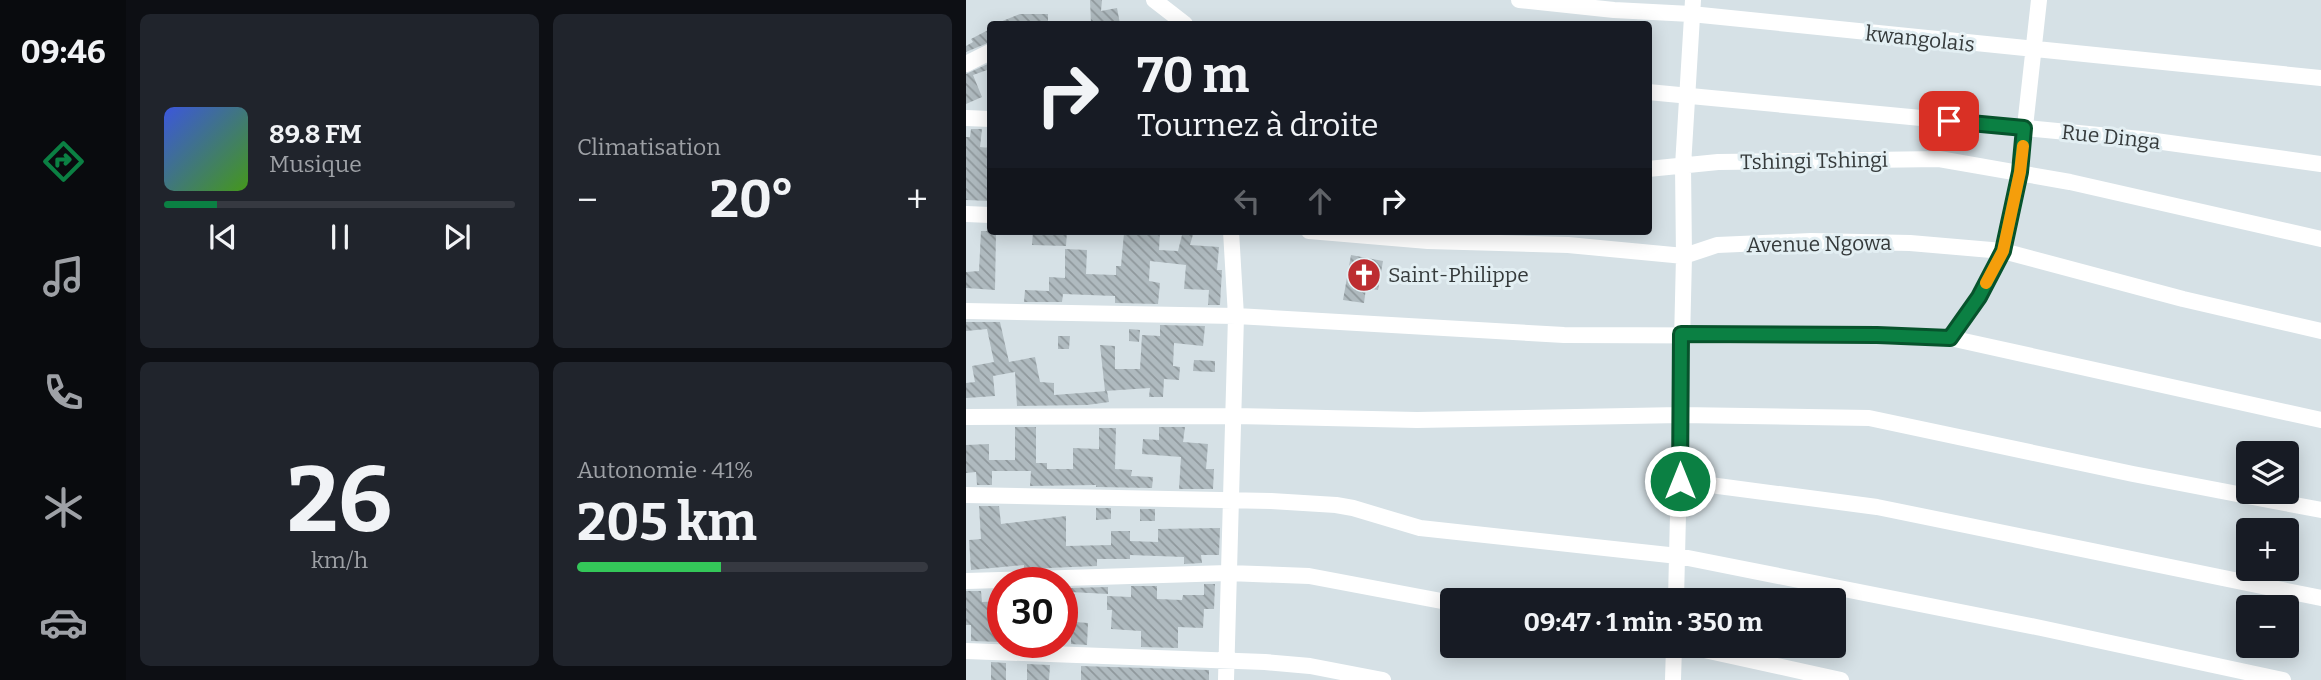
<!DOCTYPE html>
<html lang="fr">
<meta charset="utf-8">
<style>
:root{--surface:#171b24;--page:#20242c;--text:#f1f3f6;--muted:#9ea1a6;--line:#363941;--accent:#0b8043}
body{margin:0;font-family:Bitter,serif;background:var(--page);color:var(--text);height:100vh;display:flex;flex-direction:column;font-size:26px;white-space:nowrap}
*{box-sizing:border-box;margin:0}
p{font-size:23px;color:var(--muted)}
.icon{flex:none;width:38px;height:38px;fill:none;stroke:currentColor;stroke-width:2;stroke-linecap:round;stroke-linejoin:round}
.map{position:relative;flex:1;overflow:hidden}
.side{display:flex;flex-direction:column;gap:14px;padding:14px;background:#0d0f14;width:840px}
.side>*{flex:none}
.banner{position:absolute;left:21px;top:21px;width:665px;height:214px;border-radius:7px;box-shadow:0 4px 18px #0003;background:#171b24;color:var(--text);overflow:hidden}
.tools{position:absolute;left:1270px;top:441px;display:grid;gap:14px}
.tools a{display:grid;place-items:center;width:63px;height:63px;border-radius:7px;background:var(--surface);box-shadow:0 4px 18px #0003;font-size:35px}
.speed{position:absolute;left:21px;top:567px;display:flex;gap:14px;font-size:35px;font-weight:700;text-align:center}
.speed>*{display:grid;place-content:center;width:91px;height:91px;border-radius:50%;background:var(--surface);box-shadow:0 4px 18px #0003;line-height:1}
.speed .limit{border:10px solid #d22;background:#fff;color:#111}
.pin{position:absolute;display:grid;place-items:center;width:60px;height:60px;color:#fff;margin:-30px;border-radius:14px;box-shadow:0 4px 10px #0006}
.me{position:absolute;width:77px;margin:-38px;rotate:0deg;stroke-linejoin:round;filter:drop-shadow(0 0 5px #0008)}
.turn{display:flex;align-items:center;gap:24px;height:147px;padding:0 35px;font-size:32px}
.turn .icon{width:91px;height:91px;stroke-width:2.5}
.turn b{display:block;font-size:49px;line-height:60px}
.lanes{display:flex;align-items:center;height:66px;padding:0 35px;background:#0003;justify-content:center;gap:35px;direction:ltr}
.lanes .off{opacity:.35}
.big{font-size:52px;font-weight:700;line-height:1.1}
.side .card{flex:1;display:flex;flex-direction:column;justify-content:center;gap:10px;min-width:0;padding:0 24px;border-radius:10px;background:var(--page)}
.side .dial{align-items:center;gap:0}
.dial b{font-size:91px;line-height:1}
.song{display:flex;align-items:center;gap:21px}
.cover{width:84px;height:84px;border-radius:10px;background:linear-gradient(135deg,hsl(230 70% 55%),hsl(100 70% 35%))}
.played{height:7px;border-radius:4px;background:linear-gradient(90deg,var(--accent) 15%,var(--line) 15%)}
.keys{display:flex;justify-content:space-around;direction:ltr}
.heat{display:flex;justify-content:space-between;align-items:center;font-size:38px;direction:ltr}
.charge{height:10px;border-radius:5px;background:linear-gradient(90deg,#34c759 41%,var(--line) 0)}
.side .tiles{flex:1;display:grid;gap:14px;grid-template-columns:repeat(2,1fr)}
.trip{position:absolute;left:474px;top:588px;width:406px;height:70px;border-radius:7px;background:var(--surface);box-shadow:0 4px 18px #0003;font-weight:700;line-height:70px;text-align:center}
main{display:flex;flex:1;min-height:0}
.menu{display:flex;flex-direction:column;width:126px;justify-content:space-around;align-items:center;background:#090b0e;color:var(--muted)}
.menu .icon{width:49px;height:49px}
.menu .selected{color:var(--accent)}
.menu b{font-size:32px;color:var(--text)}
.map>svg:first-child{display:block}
.building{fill:url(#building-back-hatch)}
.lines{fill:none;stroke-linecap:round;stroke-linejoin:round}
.street{stroke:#fff;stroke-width:16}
.route-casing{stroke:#07532c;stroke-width:18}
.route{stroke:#0b8043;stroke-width:12}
.slow{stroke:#f59e0b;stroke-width:12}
.labels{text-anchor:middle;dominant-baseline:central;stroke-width:6;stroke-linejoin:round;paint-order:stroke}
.street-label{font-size:21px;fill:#353a3b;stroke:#e3eff3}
.poi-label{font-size:21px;fill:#353a3b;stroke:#e3eff3;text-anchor:start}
</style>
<main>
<nav class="menu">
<b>09:46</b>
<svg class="icon selected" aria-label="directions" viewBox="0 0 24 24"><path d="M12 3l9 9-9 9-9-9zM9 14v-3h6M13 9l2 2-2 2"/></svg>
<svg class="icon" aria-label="music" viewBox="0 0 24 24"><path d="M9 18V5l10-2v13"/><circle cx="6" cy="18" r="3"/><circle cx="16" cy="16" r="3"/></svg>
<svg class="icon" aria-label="phone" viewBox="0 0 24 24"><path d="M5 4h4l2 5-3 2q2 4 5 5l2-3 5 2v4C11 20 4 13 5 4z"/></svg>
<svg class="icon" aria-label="climate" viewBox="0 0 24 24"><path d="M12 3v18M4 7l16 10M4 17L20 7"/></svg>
<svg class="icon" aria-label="car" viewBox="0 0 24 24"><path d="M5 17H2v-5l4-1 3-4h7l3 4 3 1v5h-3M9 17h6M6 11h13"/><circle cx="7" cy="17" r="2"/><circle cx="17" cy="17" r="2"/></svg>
</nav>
<section class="side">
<div class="tiles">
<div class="card">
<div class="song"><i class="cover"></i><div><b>89.8 FM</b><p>Musique</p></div></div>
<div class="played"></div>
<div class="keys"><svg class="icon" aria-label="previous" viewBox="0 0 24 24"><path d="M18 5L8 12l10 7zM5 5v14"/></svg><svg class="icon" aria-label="pause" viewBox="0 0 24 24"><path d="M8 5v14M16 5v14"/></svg><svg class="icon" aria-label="next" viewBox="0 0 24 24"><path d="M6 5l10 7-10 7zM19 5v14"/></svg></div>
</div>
<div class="card"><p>Climatisation</p>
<div class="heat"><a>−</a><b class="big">20°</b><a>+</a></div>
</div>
<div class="card dial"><b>26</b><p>km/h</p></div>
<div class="card"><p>Autonomie · 41%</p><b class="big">205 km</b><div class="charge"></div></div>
</div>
</section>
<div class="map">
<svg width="1355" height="680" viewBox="0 0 1355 680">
<defs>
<pattern id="building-back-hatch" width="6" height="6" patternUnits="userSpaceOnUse" patternTransform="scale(1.75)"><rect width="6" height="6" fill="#afbabf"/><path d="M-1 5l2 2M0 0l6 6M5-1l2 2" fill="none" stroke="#8f989c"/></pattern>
</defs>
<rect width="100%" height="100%" fill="#d6e1e6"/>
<path class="building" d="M 124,0 L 136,0 L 135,11 L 151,8 L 154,24 L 125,24 Z
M 54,14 L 82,14 L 82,24 L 29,24 Z
M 24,29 L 24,42 L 0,52 L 0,46 L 7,42 L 5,39 Z
M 24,63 L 24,69 L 7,75 L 16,97 L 0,104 L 0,74 Z
M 5,129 L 16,129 L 14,147 L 24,148 L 24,201 L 0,200 L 0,137 L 4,137 Z
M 15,231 L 30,231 L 29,290 L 0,288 L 0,272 L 13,271 Z
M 67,231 L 101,231 L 100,246 L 66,245 Z
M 176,231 L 194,231 L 193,250 L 212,251 L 217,231 L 228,231 L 224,245 L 253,247 L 251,270 L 256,270 L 254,305 L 242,305 L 243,290 L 218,289 L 220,265 L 184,261 L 183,281 L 194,283 L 192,304 L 149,303 L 149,296 L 97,294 L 96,302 L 58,302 L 59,290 L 83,291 L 83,277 L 99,278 L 99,249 L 121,250 L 120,274 L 150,275 L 150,266 L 155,266 L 158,233 L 176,234 Z
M 385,255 L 417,261 L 412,290 L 400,288 L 398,303 L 377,300 Z
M 0,322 L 34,322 L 43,362 L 69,357 L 74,382 L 88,383 L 88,395 L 141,391 L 143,402 L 121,405 L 51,406 L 49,372 L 27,376 L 29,396 L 0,398 L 0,383 L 9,382 L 6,366 L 28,362 L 21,329 L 0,331 Z
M 194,325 L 239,326 L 237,346 L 208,343 L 207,366 L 214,367 L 213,380 L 198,379 L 197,397 L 183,397 L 184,388 L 139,391 L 134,345 L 149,346 L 149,369 L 174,369 L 176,335 L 194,336 Z
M 163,329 L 174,330 L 173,342 L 163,341 Z
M 92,336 L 104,336 L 103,349 L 92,349 Z
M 228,360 L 249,361 L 249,372 L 227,371 Z
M 49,427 L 70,427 L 70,463 L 81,463 L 81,469 L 107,469 L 107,448 L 133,449 L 133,428 L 150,428 L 149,469 L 166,470 L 165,476 L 187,477 L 186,488 L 130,487 L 130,485 L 64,486 L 65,471 L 26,471 L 26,485 L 11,485 L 10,472 L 0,473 L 0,445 L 23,444 L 23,460 L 49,460 Z
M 193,427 L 219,427 L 217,442 L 242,444 L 240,469 L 248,469 L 247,489 L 213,489 L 215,457 L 176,454 L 177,439 L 193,440 Z
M 13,506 L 33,506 L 35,524 L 100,516 L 100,546 L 145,545 L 145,531 L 164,531 L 164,541 L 192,542 L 192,529 L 254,528 L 253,555 L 235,555 L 236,563 L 218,564 L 218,557 L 164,555 L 164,559 L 131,559 L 131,566 L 58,569 L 58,565 L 5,570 L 3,540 L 15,539 Z
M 130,508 L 145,508 L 145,519 L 130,520 Z
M 174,509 L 189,509 L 189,521 L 174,521 Z
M 238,584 L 249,584 L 248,609 L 238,609 L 237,628 L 212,627 L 212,648 L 175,647 L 175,631 L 145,629 L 146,610 L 141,610 L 141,596 L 165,597 L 165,586 L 191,586 L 191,599 L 216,600 L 217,595 L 238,595 Z
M 142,587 L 142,594 L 105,592 L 105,588 Z
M 0,591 L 15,591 L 16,602 L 37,601 L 37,642 L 5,641 L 5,625 L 0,625 Z
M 96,594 L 109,594 L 109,622 L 122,623 L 121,645 L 105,644 L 105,637 L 96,637 Z
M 25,662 L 40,663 L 40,680 L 25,680 Z
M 61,664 L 84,665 L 83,680 L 61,680 Z
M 115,666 L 243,670 L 243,680 L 115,680 Z"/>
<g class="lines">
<path class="street" d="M 188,0 L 219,24
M 553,0 L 648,10 L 725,14 L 1355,78
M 0,64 L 24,52
M 682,92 L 1175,139 L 1355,164
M 0,118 L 24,119
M 682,169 L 752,162 L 973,159 L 1104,182 L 1355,239
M 0,214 L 24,215
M 343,231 L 462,241 L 602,245 L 718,256 L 751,245 L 845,241 L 944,243 L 1037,251 L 1217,299 L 1355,331
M 0,311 L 270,316 L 598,335 L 911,336 L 984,338 L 1355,420
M 984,338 L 1012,297 L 1037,251 L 1054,172 L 1073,0
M 0,417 L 268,416 L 451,420 L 714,415 L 903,418 L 1167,474 L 1355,510
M 714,481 L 911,507 L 1355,598
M 0,495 L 305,501 L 370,505 L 387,508 L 454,528 L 712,556 L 1075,628 L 1317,680
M 0,581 L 262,573 L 343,576 L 486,603
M 710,600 L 718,256 L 717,166 L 727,0
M 720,646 L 875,680
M 0,651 L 299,662 L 344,666 L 417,680
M 260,680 L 270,316 L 265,231
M 707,680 L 708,646"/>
</g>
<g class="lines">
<g class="route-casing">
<path id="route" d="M 714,481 L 715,334 L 911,335 L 984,338 L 1013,297 L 1037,251 L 1054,172 L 1058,128 L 983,121"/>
</g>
<use href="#route" class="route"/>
<path class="slow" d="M 1020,283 L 1037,251 L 1054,172 L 1057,146"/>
</g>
<defs>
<g id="church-disc" transform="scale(1.75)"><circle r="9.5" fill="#bd2d31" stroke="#e3eff3"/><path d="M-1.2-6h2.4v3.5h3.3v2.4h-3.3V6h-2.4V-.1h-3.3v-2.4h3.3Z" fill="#fff"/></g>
</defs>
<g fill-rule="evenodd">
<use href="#church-disc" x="398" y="275"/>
</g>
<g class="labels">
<g class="street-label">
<text transform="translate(954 39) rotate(6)">kwangolais</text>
<text transform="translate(1145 137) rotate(6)">Rue Dinga</text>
<text transform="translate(848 161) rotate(-1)">Tshingi Tshingi</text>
<text transform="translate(853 244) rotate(-1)">Avenue Ngowa</text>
</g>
<g class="poi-label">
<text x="422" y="275">Saint-Philippe</text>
</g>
</g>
</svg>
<div class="tools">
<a><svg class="icon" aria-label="layers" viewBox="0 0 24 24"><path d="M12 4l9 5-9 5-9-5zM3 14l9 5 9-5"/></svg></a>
<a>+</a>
<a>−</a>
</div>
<div class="speed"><div class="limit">30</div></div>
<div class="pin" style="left:983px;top:121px;background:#d93025"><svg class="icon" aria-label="arrive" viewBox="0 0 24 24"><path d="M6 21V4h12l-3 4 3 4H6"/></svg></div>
<svg class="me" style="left:714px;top:481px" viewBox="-20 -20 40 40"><circle r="17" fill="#0b8043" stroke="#fff" stroke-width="3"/><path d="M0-11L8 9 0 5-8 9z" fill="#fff"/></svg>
<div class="trip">09:47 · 1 min · 350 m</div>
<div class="banner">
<div class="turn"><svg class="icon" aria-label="right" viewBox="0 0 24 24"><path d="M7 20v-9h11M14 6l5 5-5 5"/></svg><div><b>70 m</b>Tournez à droite</div></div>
<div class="lanes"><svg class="icon off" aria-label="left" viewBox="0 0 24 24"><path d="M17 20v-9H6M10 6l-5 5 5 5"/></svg><svg class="icon off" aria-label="ahead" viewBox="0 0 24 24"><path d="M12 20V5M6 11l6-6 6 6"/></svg><svg class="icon" aria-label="right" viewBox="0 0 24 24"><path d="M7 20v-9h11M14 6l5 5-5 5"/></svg></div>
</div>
</div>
</main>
